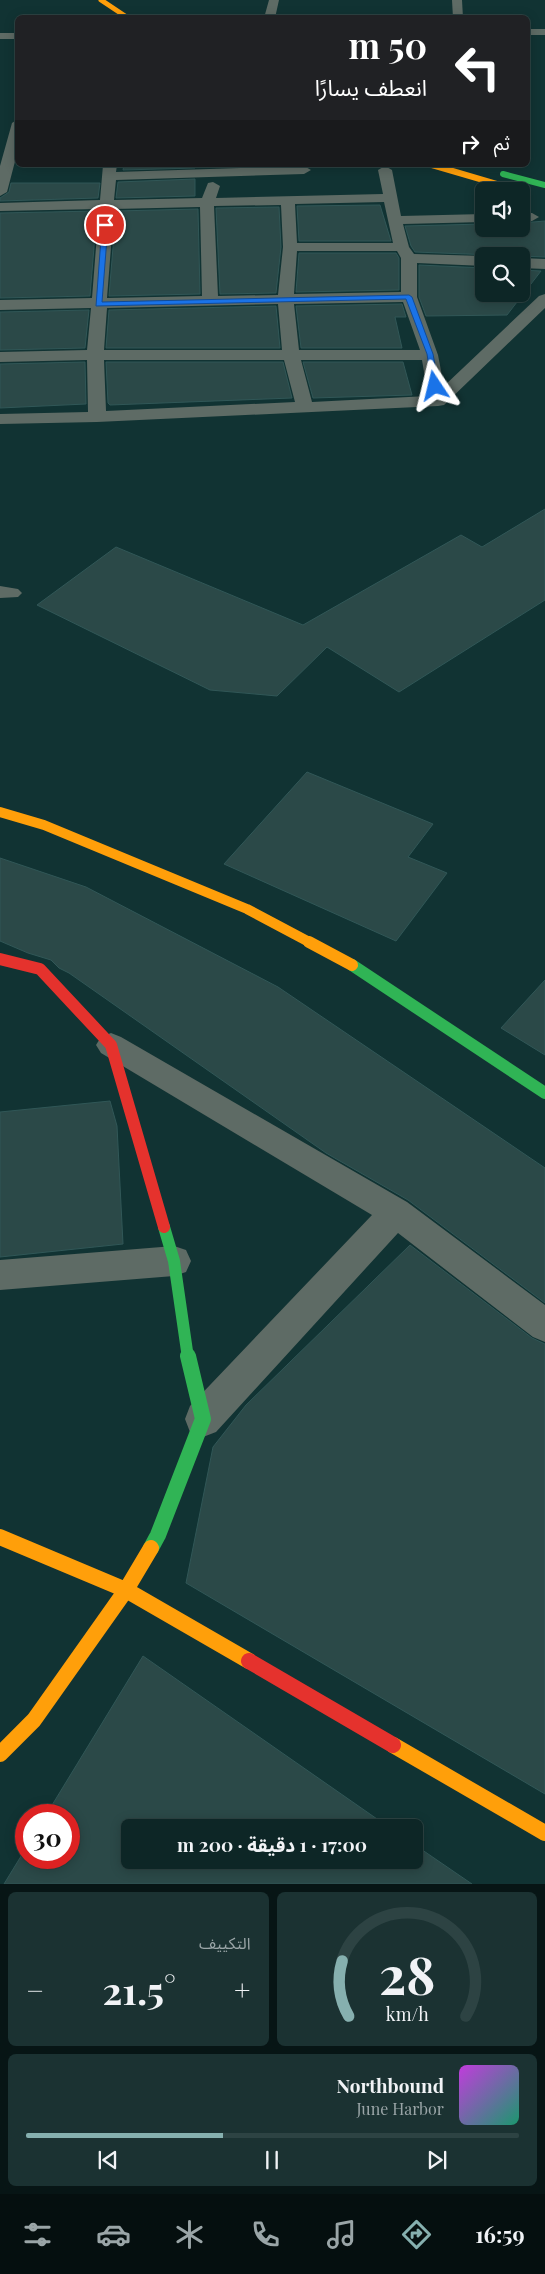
<!DOCTYPE html>
<html lang="ar">
<meta charset="utf-8">
<style>
:root{--surface:#0d2626;--page:#1b3232;--text:#f1f3f6;--muted:#9aa5a7;--line:#2d4343;--accent:#86b0af}
body{margin:0;font-family:"Playfair Display","Noto Sans Arabic",serif;background:var(--page);color:var(--text);direction:rtl;height:100vh;display:flex;flex-direction:column;font-size:19px;white-space:nowrap}
*{box-sizing:border-box;margin:0}
p{font-size:16px;color:var(--muted)}
.icon{flex:none;width:28px;height:28px;fill:none;stroke:currentColor;stroke-width:2;stroke-linecap:round;stroke-linejoin:round}
.map{position:relative;height:1884px;overflow:hidden;direction:ltr}
.sheet{display:flex;flex-direction:column;gap:8px;padding:8px;background:#071515;flex:1}
.sheet>*{flex:none}
.top-card{position:absolute;left:15px;top:15px;width:515px;height:152px;border-radius:8px;box-shadow:0 2px 12px #0003,0 0 0 1px var(--line);direction:rtl;background:#202124;color:#fff;overflow:hidden}
.tools{position:absolute;left:475px;top:182px;display:grid;gap:10px}
.tools a{display:grid;place-items:center;width:55px;height:55px;border-radius:8px;background:var(--surface);box-shadow:0 2px 12px #0003,0 0 0 1px var(--line);font-size:25px}
.speed{position:absolute;left:15px;top:1804px;display:flex;gap:10px;font-size:25px;font-weight:700;text-align:center}
.speed>*{display:grid;place-content:center;width:65px;height:65px;border-radius:50%;background:var(--surface);box-shadow:0 2px 12px #0003,0 0 0 1px var(--line);line-height:1}
.speed .limit{border:8px solid #d22;background:#fff;color:#111}
.pin{position:absolute;display:grid;place-items:center;width:42px;height:42px;color:#fff;margin:-21px;border:2px solid #fff;border-radius:50%;box-shadow:0 1px 5px #0007}
.me{position:absolute;width:55px;margin:-28px;rotate:350deg;stroke-linejoin:round;filter:drop-shadow(0 0 4px #0008)}
.turn{display:flex;align-items:center;gap:18px;height:105px;padding:0 20px;font-size:22px}
.turn .icon{width:65px;height:65px;stroke-width:2.5}
.turn b{display:block;font-size:35px;line-height:42px}
.then{display:flex;align-items:center;height:48px;padding:0 20px;background:#0003;gap:10px;font-size:19px}
.big{font-size:38px;font-weight:700;line-height:1.1}
.sheet .card{flex:1;display:flex;flex-direction:column;justify-content:center;gap:8px;min-width:0;padding:0 18px;border-radius:8px;background:var(--page)}
.sheet .dial{align-items:center;gap:0}
.dial svg{height:130px;overflow:visible;fill:none;stroke:var(--line);stroke-width:7;stroke-linecap:round;text-anchor:middle}
.dial text{fill:var(--text);stroke:none}
.song{display:flex;align-items:center;gap:15px}
.cover{width:60px;height:60px;border-radius:8px;background:linear-gradient(135deg,hsl(290 70% 55%),hsl(160 70% 35%))}
.played{height:5px;border-radius:2px;background:linear-gradient(90deg,var(--accent) 40%,var(--line) 40%)}
.keys{display:flex;justify-content:space-around;direction:ltr}
.heat{display:flex;justify-content:space-between;align-items:center;font-size:28px;direction:ltr}
.sheet .tiles{flex:1;display:grid;gap:8px;grid-template-columns:1fr 1fr}
.card:last-child{grid-column:span 2}
.trip{position:absolute;left:121px;top:1819px;width:302px;height:50px;border-radius:8px;background:var(--surface);box-shadow:0 2px 12px #0003,0 0 0 1px var(--line);font-weight:700;line-height:50px;text-align:center;direction:rtl}
.tabs{display:flex;height:80px;justify-content:space-around;align-items:center;background:#050f0f;color:var(--muted)}
.tabs .icon{width:35px;height:35px}
.tabs .current{color:var(--accent)}
.tabs b{font-size:22px;color:var(--text)}
.map>svg:first-child{display:block}
.building{fill:#2b4948;stroke:#315757}
.lines{fill:none;stroke-linecap:round;stroke-linejoin:round}
.street{fill:#5e6b65;fill-rule:evenodd}
.fast-far2{stroke:#30b455;stroke-width:6}
.fast-far1{stroke:#30b455;stroke-width:12}
.fast{stroke:#30b455;stroke-width:16}
.slow-far4{stroke:#ff9f0a;stroke-width:5}
.slow-far3{stroke:#ff9f0a;stroke-width:6}
.slow-far2{stroke:#ff9f0a;stroke-width:10}
.slow-far1{stroke:#ff9f0a;stroke-width:12}
.slow{stroke:#ff9f0a;stroke-width:16}
.jam-far1{stroke:#e5322d;stroke-width:12}
.jam{stroke:#e5322d;stroke-width:16}
.route{fill:#1a73e8;stroke:#114b97}
</style>
<div class="map">
<svg width="545" height="1884" viewBox="0 0 545 1884">
<rect width="100%" height="100%" fill="#133"/>
<path class="building" d="M 124,165 L 195,165 L 195,168 L 123,170 Z
M 195,179 L 195,196 L 116,198 L 118,182 Z
M 11,183 L 100,183 L 98,198 L 0,201 L 0,198 L 9,192 Z
M 380,205 L 391,241 L 299,241 L 297,206 Z
M 279,207 L 281,247 L 276,293 L 220,294 L 216,208 Z
M 198,209 L 200,294 L 109,296 L 116,211 Z
M 97,211 L 90,296 L 0,298 L 0,213 Z
M 545,221 L 545,257 L 415,252 L 411,246 L 405,226 L 484,224 L 484,229 L 521,229 L 521,223 Z
M 299,253 L 396,253 L 399,258 L 399,290 L 296,292 Z
M 419,265 L 484,268 L 484,294 L 521,294 L 521,270 L 541,271 L 507,315 L 426,316 L 419,297 Z
M 402,304 L 406,317 L 395,317 L 402,348 L 301,348 L 296,306 Z
M 276,306 L 280,348 L 106,348 L 109,310 Z
M 89,310 L 85,348 L 0,350 L 0,312 Z
M 85,362 L 86,404 L 0,408 L 0,364 Z
M 106,362 L 283,362 L 292,398 L 110,405 L 108,403 Z
M 303,362 L 403,362 L 412,395 L 313,398 Z
M 545,509 L 545,600 L 399,692 L 327,647 L 277,696 L 210,690 L 37,605 L 116,547 L 303,625 L 461,535 L 482,547 Z
M 307,772 L 433,824 L 408,857 L 447,873 L 396,941 L 224,864 Z
M 0,858 L 86,887 L 278,987 L 545,1168 L 545,1303 L 408,1200 L 326,1153 L 69,973 L 59,968 L 51,960 L 28,953 L 0,941 Z
M 545,980 L 545,1055 L 501,1028 Z
M 110,1101 L 117,1126 L 123,1244 L 0,1257 L 0,1112 Z
M 410,1245 L 532,1338 L 545,1344 L 545,1794 L 186,1583 L 213,1447 L 246,1405 Z
M 143,1656 L 390,1828 L 130,1828 L 130,1860 L 415,1860 L 415,1845 L 472,1884 L 4,1884 L 26,1848 L 26,1858 L 69,1858 L 69,1815 L 46,1815 Z"/>
<g class="lines">
<path class="street" d="M 269,0 L 279,0 L 275,18 L 264,18 Z
M 452,0 L 462,0 L 463,18 L 453,18 Z
M 528,29 L 545,29 L 545,35 L 528,35 Z
M 0,33 L 18,33 L 18,39 L 0,39 Z
M 18,119 L 18,150 L 7,192 L 0,196 L 0,166 L 12,123 Z
M 103,165 L 117,165 L 116,172 L 304,166 L 311,170 L 304,174 L 116,180 L 114,200 L 202,198 L 208,183 L 213,182 L 220,186 L 216,198 L 383,194 L 378,170 L 385,166 L 392,170 L 401,216 L 484,214 L 484,222 L 403,224 L 409,247 L 414,254 L 484,256 L 484,266 L 417,263 L 417,297 L 438,355 L 444,386 L 539,296 L 545,294 L 545,308 L 444,405 L 438,406 L 97,422 L 0,424 L 0,414 L 88,412 L 87,360 L 0,362 L 0,352 L 87,350 L 91,308 L 0,310 L 0,300 L 92,298 L 99,209 L 0,211 L 0,203 L 100,200 ZM 384,202 L 393,243 L 297,243 L 295,204 ZM 281,205 L 283,247 L 278,295 L 218,296 L 214,206 ZM 200,207 L 202,296 L 107,298 L 114,209 ZM 297,251 L 397,251 L 401,258 L 401,292 L 294,294 ZM 403,302 L 420,350 L 299,350 L 294,304 ZM 278,304 L 282,350 L 104,350 L 107,308 ZM 104,360 L 284,360 L 295,402 L 106,411 ZM 301,360 L 422,360 L 428,396 L 312,402 Z
M 521,213 L 532,213 L 539,217 L 532,221 L 521,221 Z
M 521,258 L 545,259 L 545,269 L 521,268 Z
M 0,586 L 18,589 L 22,593 L 18,597 L 0,598 Z
M 111,1033 L 121,1037 L 407,1202 L 545,1305 L 545,1342 L 533,1337 L 398,1233 L 216,1432 L 203,1437 L 190,1432 L 185,1419 L 190,1406 L 372,1215 L 101,1053 L 96,1045 L 101,1037 Z
M 174,1246 L 186,1250 L 191,1261 L 186,1272 L 174,1276 L 0,1290 L 0,1260 Z"/>
<path class="fast-far2" d="M 503,174 L 545,185"/>
<path class="fast-far1" d="M 352,965 L 545,1093
M 164,1227 L 174,1261 L 188,1358"/>
<path class="fast" d="M 151,1548 L 158,1535 L 203,1419 L 188,1356"/>
<path class="slow-far4" d="M 101,0 L 128,18"/>
<path class="slow-far3" d="M 432,165 L 521,191"/>
<path class="slow-far2" d="M 0,812 L 44,825 L 247,909 L 311,943"/>
<path class="slow-far1" d="M 309,942 L 352,965"/>
<path class="slow" d="M 0,1537 L 126,1590 L 249,1661
M 393,1745 L 545,1833
M 0,1754 L 34,1720 L 126,1590 L 151,1548"/>
<path class="jam-far1" d="M 0,959 L 40,969 L 111,1045 L 164,1227"/>
<path class="jam" d="M 249,1661 L 393,1745"/>
</g>
<path class="route" d="M 105,223 L 108,225 L 102,302 L 409,295 L 412,297 L 433,354 L 439,386 L 435,388 L 432,386 L 427,354 L 406,299 L 96,306 L 102,225 Z"/>
</svg>
<div class="tools">
<a><svg class="icon" aria-label="sound" viewBox="0 0 24 24"><path d="M4 9h4l5-4v14l-5-4H4zM17 9q2 3 0 6"/></svg></a>
<a><svg class="icon" aria-label="search" viewBox="0 0 24 24"><circle cx="10" cy="10" r="6"/><path d="M15 15l6 6"/></svg></a>
</div>
<div class="speed"><div class="limit">30</div></div>
<div class="pin" style="left:105px;top:225px;background:#d93025"><svg class="icon" aria-label="arrive" viewBox="0 0 24 24"><path d="M6 21V4h12l-3 4 3 4H6"/></svg></div>
<svg class="me" style="left:435px;top:386px" viewBox="-20 -20 40 40"><path d="M0-17L14 15 0 8-14 15z" fill="#1a73e8" stroke="#fff" stroke-width="4"/></svg>
<div class="trip">17:00 · 1 دقيقة · 200 m</div>
<div class="top-card">
<div class="turn"><svg class="icon" aria-label="left" viewBox="0 0 24 24"><path d="M17 20v-9H6M10 6l-5 5 5 5"/></svg><div><b>50 m</b>انعطف يسارًا</div></div>
<div class="then">ثم<svg class="icon" aria-label="right" viewBox="0 0 24 24"><path d="M7 20v-9h11M14 6l5 5-5 5"/></svg></div>
</div>
</div>
<section class="sheet">
<div class="tiles">
<div class="card dial"><svg viewBox="0 0 100 80">
<path d="M14 69A42 42 0 1 1 86 69"/>
<path d="M14 69A42 42 0 0 1 10 35" stroke="#86b0af"/>
<text x="50" y="56" font-size="32" font-weight="700">28</text>
<text x="50" y="72" font-size="11">km/h</text>
</svg></div>
<div class="card"><p>التكييف</p>
<div class="heat"><a>−</a><b class="big">21.5°</b><a>+</a></div>
</div>
<div class="card">
<div class="song"><i class="cover"></i><div><b>Northbound</b><p>June Harbor</p></div></div>
<div class="played"></div>
<div class="keys"><svg class="icon" aria-label="previous" viewBox="0 0 24 24"><path d="M18 5L8 12l10 7zM5 5v14"/></svg><svg class="icon" aria-label="pause" viewBox="0 0 24 24"><path d="M8 5v14M16 5v14"/></svg><svg class="icon" aria-label="next" viewBox="0 0 24 24"><path d="M6 5l10 7-10 7zM19 5v14"/></svg></div>
</div>
</div>
</section>
<nav class="tabs">
<b>16:59</b>
<svg class="icon current" aria-label="directions" viewBox="0 0 24 24"><path d="M12 3l9 9-9 9-9-9zM9 14v-3h6M13 9l2 2-2 2"/></svg>
<svg class="icon" aria-label="music" viewBox="0 0 24 24"><path d="M9 18V5l10-2v13"/><circle cx="6" cy="18" r="3"/><circle cx="16" cy="16" r="3"/></svg>
<svg class="icon" aria-label="phone" viewBox="0 0 24 24"><path d="M5 4h4l2 5-3 2q2 4 5 5l2-3 5 2v4C11 20 4 13 5 4z"/></svg>
<svg class="icon" aria-label="climate" viewBox="0 0 24 24"><path d="M12 3v18M4 7l16 10M4 17L20 7"/></svg>
<svg class="icon" aria-label="car" viewBox="0 0 24 24"><path d="M5 17H2v-5l4-1 3-4h7l3 4 3 1v5h-3M9 17h6M6 11h13"/><circle cx="7" cy="17" r="2"/><circle cx="17" cy="17" r="2"/></svg>
<svg class="icon" aria-label="filters" viewBox="0 0 24 24"><path d="M4 7h16M4 17h16"/><circle cx="9" cy="7" r="2"/><circle cx="15" cy="17" r="2"/></svg>
</nav>
